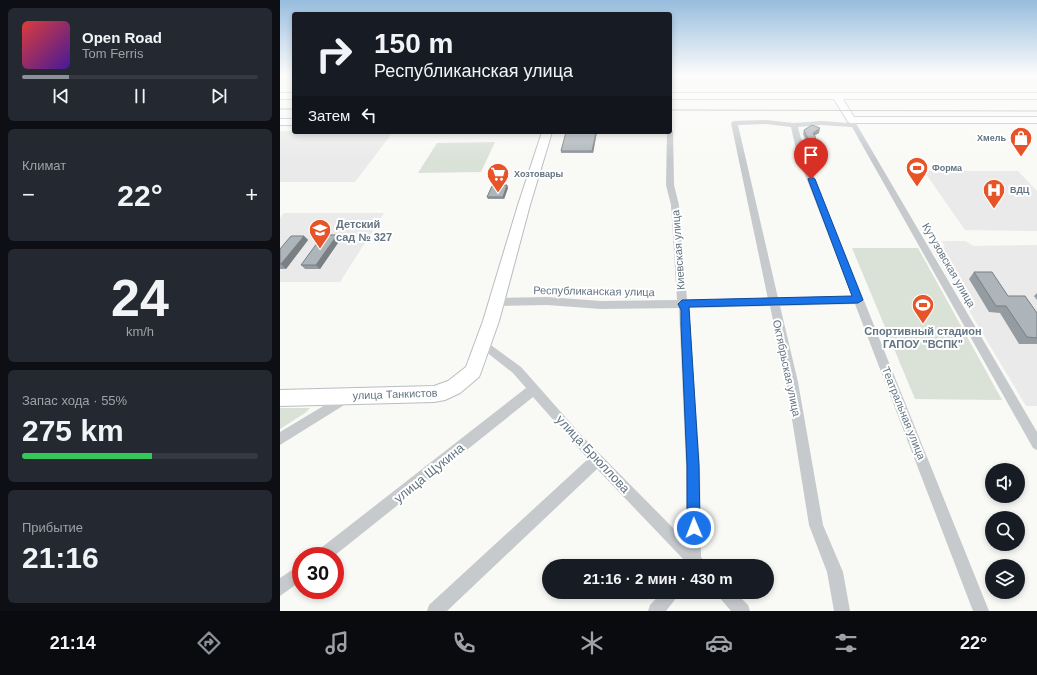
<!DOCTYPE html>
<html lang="ru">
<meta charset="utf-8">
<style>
:root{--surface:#171b24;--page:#242831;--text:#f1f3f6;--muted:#9ea1a6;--line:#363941;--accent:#8c9099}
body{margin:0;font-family:Helvetica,sans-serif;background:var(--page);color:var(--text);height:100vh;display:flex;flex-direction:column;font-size:15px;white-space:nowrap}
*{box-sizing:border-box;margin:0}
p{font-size:13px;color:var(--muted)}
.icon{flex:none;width:22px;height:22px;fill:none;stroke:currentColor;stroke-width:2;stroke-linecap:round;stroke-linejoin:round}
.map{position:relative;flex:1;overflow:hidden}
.panel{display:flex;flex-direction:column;gap:8px;padding:8px;background:#0d0f14;width:280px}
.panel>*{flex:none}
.banner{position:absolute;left:12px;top:12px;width:380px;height:122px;border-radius:4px;box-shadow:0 2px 6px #0003;background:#171b24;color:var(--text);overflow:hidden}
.tools{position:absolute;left:705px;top:463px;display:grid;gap:8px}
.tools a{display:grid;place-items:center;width:40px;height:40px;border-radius:50%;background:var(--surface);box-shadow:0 2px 6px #0003;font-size:20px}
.speed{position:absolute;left:12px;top:547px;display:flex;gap:8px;font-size:20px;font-weight:700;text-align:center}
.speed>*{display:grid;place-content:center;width:52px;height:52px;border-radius:50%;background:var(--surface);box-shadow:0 2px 6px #0003;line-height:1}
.speed .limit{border:6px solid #d22;background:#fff;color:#111}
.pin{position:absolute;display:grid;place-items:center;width:34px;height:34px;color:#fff;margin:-41px -17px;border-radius:50% 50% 50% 0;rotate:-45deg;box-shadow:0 0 4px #0007}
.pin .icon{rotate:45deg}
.me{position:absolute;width:44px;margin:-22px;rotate:359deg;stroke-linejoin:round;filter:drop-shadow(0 0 3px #0008)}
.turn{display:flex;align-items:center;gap:14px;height:84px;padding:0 16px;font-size:18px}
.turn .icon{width:52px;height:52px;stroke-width:2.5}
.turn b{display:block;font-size:28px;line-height:34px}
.then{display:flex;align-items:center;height:38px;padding:0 16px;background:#0003;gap:8px;font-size:15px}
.big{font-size:30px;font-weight:600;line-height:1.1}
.panel .widget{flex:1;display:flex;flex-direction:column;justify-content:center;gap:6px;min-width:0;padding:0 14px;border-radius:6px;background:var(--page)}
.panel .dial{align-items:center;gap:0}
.dial b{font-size:52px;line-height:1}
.song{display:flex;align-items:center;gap:12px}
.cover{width:48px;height:48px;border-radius:6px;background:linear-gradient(135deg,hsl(0 70% 55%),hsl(260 70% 35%))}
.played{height:4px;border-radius:2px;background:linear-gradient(90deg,var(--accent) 20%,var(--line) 20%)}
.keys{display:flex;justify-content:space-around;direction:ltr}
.heat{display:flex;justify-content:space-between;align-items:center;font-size:22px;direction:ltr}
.charge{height:6px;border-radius:3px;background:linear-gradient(90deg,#34c759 55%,var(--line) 0)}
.trip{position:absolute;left:262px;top:559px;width:232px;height:40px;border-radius:20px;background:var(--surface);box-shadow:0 2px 6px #0003;font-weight:600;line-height:40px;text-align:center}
.dock{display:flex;height:64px;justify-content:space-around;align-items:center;background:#090b0e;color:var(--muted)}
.dock .icon{width:28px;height:28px}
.dock .active{color:var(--accent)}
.dock b{font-size:18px;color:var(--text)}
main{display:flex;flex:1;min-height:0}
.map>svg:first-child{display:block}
.built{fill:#e9eae9}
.green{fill:#dae1d7}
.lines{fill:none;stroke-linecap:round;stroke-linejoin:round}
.secondary-casing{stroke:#b8bec2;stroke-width:2}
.street{fill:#c6cacd;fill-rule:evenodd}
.secondary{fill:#fff;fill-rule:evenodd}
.tram{stroke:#a6adb2;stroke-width:1}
.wall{fill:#959ca1}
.shaded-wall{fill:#797f83}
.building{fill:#adb5bb;stroke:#797f83}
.route{fill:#1a73e8;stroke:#114b97}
.labels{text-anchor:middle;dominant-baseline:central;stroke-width:4;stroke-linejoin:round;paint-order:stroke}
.far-poi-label{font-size:9px;font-weight:bold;fill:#637482;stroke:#fff;text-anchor:start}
.poi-label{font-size:11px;font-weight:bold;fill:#637482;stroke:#fff;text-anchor:start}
.street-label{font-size:11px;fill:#637482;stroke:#fff}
.near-street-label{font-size:13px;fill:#637482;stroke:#fff}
</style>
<main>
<section class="panel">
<div class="widget">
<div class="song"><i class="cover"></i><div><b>Open Road</b><p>Tom Ferris</p></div></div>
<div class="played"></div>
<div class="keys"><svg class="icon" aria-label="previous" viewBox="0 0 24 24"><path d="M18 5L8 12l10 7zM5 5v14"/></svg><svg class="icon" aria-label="pause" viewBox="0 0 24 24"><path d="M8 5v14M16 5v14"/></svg><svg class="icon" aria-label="next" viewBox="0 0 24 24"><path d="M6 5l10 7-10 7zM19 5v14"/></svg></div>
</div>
<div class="widget"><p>Климат</p>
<div class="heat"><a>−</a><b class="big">22°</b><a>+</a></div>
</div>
<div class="widget dial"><b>24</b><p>km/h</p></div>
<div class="widget"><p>Запас хода · 55%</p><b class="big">275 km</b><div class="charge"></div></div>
<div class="widget"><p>Прибытие</p><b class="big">21:16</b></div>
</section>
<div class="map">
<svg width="757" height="611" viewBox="0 0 757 611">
<rect width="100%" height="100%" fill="#f9f9f6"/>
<path class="built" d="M 0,131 L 14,131 L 14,132 L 113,132 L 75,182 L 0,182 Z
M 644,171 L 738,171 L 757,191 L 757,231 L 685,230 Z
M 4,213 L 104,213 L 60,282 L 0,282 L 0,218 Z
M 662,241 L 685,241 L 694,246 L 757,245 L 757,406 L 746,406 L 651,247 L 665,247 Z"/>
<path class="green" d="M 215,142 L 201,172 L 138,173 L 157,143 Z
M 572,248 L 638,248 L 722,400 L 635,399 Z
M 0,408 L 30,408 L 25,413 L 0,429 Z"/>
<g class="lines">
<g class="secondary-casing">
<path id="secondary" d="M 0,93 L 14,93 L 14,99 L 0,99 Z
M 390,93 L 757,93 L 757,99 L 563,99 L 574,117 L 757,117 L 757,123 L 571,123 L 568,122 L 554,99 L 390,99 Z
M 0,119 L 14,119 L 14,125 L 0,125 Z
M 262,132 L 272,132 L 250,205 L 219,321 L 201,372 L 199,377 L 180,393 L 165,400 L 154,402 L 0,406 L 0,390 L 154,386 L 168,381 L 186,367 L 203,321 L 238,205 Z"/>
</g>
<path class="street" d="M 569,119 L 574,120 L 757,432 L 757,450 L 753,448 L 572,127 L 541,125 L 518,127 L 525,154 L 709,611 L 693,611 L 575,304 L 500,306 L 518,382 L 543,525 L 563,572 L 570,611 L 554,611 L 547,572 L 529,525 L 506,382 L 490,306 L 409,308 L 420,466 L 421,557 L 428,566 L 404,566 L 406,562 L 317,469 L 167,611 L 147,611 L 149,605 L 308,459 L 253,397 L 54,556 L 35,556 L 37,551 L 246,388 L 233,373 L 200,347 L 199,344 L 200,341 L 204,340 L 241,367 L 303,437 L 407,542 L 406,466 L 399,308 L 321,309 L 267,305 L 216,306 L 212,305 L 211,302 L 212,299 L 216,298 L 267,297 L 321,301 L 397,300 L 391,205 L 386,185 L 387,132 L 390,132 L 390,129 L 393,131 L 394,185 L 399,205 L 407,300 L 488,299 L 451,123 L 454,121 L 486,120 L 514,123 L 541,121 L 569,123 ZM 486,124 L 511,127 L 517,154 L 572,296 L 498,298 L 458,125 Z
M 65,393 L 69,394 L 71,398 L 69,402 L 0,445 L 0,432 Z
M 21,564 L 21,581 L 0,596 L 0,578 Z
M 382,592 L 400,592 L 397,597 L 386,611 L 368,611 L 370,605 Z
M 436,592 L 455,592 L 468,605 L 470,611 L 451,611 L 439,597 Z"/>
<use href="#secondary" class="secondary"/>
<path class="tram" d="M 0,109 L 14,109
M 390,110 L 757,111"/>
</g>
<path class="wall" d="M 524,130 L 539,133 L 535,135 L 536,139 L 535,143 L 527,143 L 523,134 Z
M 286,132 L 317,132 L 313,153 L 281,153 L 281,151 Z
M 227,185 L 228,188 L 224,199 L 208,199 L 207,197 Z
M 24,236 L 28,240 L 6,269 L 0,269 L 0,249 Z
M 60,240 L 40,269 L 25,269 L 21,265 Z
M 694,272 L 728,296 L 757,313 L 757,344 L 739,344 L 720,313 L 709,312 L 689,279 Z
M 757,293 L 757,300 L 754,296 Z"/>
<path class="shaded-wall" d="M 540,128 L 539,133 L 532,137 L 533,133 Z
M 316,132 L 317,132 L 313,153 L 312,151 Z
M 227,185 L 228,188 L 224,199 L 223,197 Z
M 57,235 L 60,240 L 40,269 L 36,265 Z
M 24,236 L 28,240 L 6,269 L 1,264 Z"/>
<path class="building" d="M 532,125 L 540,128 L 533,133 L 536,139 L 528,139 L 524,130 Z
M 286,132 L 316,132 L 312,151 L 281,151 Z
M 227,185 L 223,197 L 207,197 L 212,186 Z
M 43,235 L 57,235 L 36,265 L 21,265 Z
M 11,236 L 24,236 L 1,264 L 0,264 L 0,249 Z
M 694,272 L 712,272 L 728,296 L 745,296 L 757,313 L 757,338 L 747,337 L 726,306 L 716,306 Z"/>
<linearGradient id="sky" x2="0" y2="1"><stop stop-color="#97bdde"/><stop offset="0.47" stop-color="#fcfcfb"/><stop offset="1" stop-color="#fcfcfb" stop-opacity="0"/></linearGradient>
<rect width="757" height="160" fill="url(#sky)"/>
<path class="route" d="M 531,177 L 535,179 L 583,300 L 578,303 L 409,307 L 419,466 L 420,528 L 418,533 L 414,535 L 409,533 L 407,528 L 407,466 L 401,325 L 401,310 L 398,304 L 402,300 L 572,296 L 528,179 Z"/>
<defs>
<g id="shop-pin" transform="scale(1.15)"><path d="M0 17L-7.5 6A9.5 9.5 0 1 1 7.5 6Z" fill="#e75428" stroke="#fff"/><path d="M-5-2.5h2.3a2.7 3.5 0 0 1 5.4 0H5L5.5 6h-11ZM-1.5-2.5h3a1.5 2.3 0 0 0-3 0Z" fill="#fff"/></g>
<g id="stadium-pin" transform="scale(1.15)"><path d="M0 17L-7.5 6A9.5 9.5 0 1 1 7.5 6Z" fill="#e75428" stroke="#fff"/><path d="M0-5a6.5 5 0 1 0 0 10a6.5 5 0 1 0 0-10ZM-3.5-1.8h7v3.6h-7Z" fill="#fff"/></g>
<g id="supermarket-pin" transform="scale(1.15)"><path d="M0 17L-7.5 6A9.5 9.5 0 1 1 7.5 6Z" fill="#e75428" stroke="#fff"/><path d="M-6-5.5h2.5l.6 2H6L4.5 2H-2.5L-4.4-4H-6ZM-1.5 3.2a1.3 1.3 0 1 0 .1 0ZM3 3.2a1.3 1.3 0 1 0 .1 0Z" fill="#fff"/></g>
<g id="hospital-pin" transform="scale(1.15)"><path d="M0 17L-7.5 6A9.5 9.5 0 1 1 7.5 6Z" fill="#e75428" stroke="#fff"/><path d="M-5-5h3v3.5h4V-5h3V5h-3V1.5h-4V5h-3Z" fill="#fff"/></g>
<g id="school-pin" transform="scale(1.15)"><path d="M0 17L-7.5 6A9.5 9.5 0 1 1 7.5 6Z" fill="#e75428" stroke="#fff"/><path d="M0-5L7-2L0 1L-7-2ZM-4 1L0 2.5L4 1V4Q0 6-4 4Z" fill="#fff"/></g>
</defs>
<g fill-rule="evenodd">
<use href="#shop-pin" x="741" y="138"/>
<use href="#stadium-pin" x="637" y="168"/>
<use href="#supermarket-pin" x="218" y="174"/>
<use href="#hospital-pin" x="714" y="190"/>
<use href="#school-pin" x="40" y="230"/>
<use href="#stadium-pin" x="643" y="305"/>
</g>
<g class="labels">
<g class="far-poi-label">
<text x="726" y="138" text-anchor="end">Хмель</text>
<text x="652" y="168">Форма</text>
<text x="234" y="174">Хозтовары</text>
<text x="730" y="190">ВДЦ</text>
</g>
<g class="poi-label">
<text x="56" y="224">Детский<tspan x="56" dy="13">сад № 327</tspan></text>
<text x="643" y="331" text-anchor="middle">Спортивный стадион<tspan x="643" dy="13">ГАПОУ "ВСПК"</tspan></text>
</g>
<g class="street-label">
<text transform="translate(398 250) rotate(-94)">Киевская улица</text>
<text transform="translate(669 265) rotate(60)">Кутузовская улица</text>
<text transform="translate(314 291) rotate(1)">Республиканская улица</text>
<text transform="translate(507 368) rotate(78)">Октябрьская улица</text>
<text transform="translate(115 394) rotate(-2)">улица Танкистов</text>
<text transform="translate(624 413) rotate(68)">Театральная улица</text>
</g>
<g class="near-street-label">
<text transform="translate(313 454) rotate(47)">улица Брюллова</text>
<text transform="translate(149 473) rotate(-39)">улица Щукина</text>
</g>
</g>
</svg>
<div class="tools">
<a><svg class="icon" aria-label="sound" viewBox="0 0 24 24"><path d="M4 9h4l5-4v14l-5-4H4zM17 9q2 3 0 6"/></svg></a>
<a><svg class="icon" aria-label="search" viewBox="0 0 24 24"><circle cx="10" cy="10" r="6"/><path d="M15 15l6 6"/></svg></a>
<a><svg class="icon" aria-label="layers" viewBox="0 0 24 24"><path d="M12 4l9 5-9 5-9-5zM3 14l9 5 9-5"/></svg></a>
</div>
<div class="speed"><div class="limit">30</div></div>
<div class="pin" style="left:531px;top:179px;background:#d93025"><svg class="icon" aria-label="arrive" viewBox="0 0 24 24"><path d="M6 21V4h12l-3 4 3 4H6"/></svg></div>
<svg class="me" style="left:414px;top:528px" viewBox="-20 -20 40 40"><circle r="17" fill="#1a73e8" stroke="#fff" stroke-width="3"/><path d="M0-11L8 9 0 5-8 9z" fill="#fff"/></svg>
<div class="trip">21:16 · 2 мин · 430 m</div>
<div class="banner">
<div class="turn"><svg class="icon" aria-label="right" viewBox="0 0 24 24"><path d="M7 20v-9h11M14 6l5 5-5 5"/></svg><div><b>150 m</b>Республиканская улица</div></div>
<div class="then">Затем<svg class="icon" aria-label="left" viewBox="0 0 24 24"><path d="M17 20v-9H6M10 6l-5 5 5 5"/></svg></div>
</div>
</div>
</main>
<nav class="dock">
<b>21:14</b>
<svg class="icon active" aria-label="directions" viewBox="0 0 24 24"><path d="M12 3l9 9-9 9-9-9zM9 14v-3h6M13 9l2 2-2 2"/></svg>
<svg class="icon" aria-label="music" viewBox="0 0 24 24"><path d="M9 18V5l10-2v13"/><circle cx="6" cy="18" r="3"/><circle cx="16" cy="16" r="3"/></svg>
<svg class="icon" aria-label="phone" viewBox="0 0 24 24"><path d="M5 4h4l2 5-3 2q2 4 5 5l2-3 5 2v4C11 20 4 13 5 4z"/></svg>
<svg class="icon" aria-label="climate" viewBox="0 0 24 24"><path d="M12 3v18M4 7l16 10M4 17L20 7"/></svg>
<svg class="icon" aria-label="car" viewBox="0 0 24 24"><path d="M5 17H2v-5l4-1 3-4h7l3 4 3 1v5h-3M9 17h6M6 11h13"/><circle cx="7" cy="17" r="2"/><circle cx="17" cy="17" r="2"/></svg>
<svg class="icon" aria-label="filters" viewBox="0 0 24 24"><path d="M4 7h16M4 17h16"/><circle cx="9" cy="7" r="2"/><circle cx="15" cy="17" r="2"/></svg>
<b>22°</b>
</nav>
